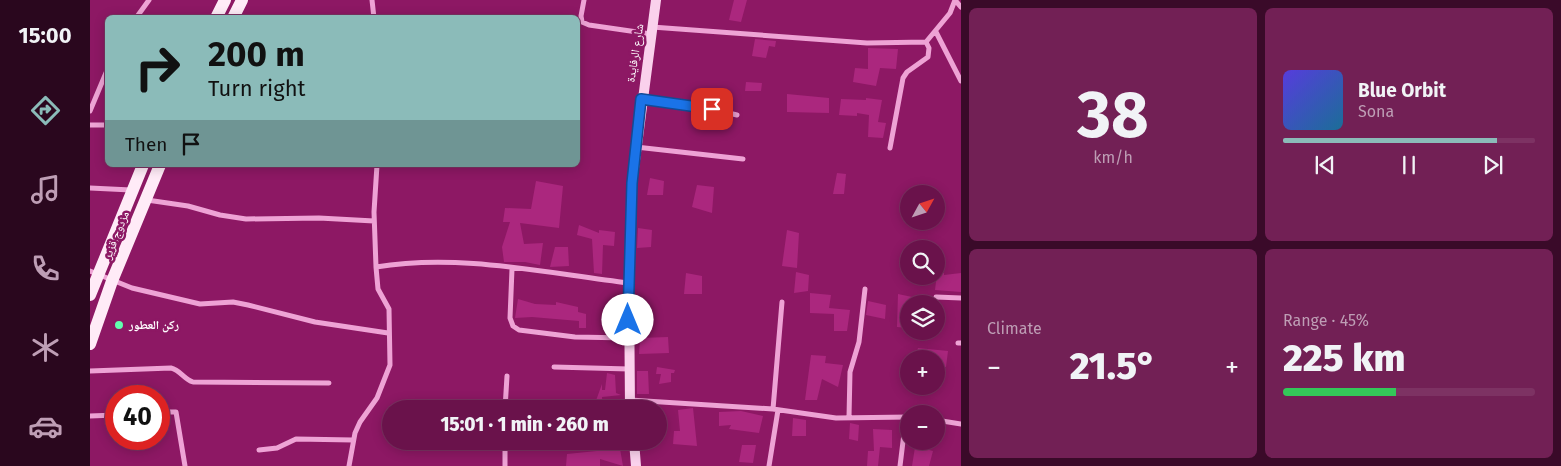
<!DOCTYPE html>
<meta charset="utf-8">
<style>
:root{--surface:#6a124b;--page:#722055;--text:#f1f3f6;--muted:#be9eb5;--line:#7d3263;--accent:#8bbbb9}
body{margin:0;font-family:"Fira Sans","Noto Naskh Arabic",sans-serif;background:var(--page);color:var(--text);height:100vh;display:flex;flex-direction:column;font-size:19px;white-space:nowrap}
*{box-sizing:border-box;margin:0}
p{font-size:16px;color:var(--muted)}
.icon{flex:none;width:28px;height:28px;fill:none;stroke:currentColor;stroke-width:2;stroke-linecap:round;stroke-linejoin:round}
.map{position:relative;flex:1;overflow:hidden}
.details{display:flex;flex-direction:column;gap:8px;padding:8px;background:#3a0a29;width:600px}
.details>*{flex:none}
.top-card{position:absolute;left:15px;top:15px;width:475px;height:152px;border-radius:8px;box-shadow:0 2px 12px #0003,0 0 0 1px var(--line);background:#8bbbb9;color:#111;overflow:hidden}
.needle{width:32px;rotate:50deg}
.fabs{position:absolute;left:810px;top:185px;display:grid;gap:10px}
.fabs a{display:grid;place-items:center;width:45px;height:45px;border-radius:50%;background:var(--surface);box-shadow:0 2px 12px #0003,0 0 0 1px var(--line);font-size:25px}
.speed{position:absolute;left:15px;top:385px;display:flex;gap:10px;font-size:25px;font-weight:700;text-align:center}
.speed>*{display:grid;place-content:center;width:65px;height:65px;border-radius:50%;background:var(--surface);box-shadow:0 2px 12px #0003,0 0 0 1px var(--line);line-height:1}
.speed .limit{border:8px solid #d22;background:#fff;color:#111}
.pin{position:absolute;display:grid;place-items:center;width:42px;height:42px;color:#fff;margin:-21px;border-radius:10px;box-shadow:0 2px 8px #0006}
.me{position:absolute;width:55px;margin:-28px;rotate:0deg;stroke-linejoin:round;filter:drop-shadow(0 0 4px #0008)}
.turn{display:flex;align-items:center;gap:18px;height:105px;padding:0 20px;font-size:22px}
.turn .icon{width:65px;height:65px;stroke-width:2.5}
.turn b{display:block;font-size:35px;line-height:42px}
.then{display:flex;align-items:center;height:48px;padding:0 20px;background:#0003;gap:10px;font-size:19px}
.big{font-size:38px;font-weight:800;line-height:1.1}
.details .card{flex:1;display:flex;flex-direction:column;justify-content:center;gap:8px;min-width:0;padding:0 18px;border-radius:8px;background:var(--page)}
.details .dial{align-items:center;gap:0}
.dial b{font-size:65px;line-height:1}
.song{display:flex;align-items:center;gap:15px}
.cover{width:60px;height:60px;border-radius:8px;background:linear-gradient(135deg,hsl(250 70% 55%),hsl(200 70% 35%))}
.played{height:5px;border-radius:2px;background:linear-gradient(90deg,var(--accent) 85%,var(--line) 85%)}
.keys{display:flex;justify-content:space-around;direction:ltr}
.heat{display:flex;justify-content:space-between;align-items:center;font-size:28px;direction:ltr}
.charge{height:8px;border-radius:4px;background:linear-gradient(90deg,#34c759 45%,var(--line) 0)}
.details .tiles{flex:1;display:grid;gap:8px;grid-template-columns:repeat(2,1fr)}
.trip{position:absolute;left:292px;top:400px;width:285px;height:50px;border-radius:25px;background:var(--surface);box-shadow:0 2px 12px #0003,0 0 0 1px var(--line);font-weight:800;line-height:50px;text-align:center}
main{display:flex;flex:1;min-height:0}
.menu{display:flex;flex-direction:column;width:90px;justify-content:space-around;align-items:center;background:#2a071e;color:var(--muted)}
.menu .icon{width:35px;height:35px}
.menu .on{color:var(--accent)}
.menu b{font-size:22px;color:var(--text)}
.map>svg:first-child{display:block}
.building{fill:#ab277e}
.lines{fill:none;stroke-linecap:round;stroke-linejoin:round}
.street{stroke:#eea3d5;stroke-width:5}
.secondary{stroke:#fad1ec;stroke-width:10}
.primary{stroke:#ffebf7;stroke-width:12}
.route-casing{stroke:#114b97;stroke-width:12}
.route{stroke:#1a73e8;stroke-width:9}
.poi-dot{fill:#61ffaf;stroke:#8d1864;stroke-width:2}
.labels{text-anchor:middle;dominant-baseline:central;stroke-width:5;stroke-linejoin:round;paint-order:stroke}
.street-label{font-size:12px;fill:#fff;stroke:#8d1864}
.poi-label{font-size:12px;font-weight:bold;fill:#fff;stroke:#8d1864;text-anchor:start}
</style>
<main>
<nav class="menu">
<b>15:00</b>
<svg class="icon on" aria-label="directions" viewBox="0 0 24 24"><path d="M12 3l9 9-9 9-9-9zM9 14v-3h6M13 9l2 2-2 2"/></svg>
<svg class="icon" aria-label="music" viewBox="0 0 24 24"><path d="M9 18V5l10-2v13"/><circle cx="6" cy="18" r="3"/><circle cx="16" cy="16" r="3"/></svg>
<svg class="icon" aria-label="phone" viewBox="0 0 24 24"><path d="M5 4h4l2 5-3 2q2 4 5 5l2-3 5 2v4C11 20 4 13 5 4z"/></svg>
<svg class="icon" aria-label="climate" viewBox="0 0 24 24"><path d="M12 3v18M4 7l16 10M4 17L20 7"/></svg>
<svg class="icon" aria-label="car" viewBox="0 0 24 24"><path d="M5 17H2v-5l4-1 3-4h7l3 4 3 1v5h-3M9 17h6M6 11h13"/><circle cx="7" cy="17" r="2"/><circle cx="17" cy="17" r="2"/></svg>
</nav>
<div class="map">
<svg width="871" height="466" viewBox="0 0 871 466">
<rect width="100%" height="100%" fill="#8d1864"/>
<path class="building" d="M 644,0 L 657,0 L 651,22 L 639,20 Z
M 665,39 L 686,41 L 685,47 L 679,46 L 676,58 L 662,56 Z
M 778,48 L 808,49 L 806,69 L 790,68 L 786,86 L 763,82 L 765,68 L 778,69 Z
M 656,82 L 672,83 L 671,91 L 655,91 Z
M 697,94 L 739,98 L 739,113 L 697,112 Z
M 776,98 L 792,100 L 788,122 L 796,123 L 793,138 L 778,137 L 779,115 L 767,113 L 767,116 L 749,115 L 751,99 L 776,100 Z
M 747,173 L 756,174 L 754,194 L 743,194 Z
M 560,178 L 574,181 L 573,195 L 557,195 Z
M 446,181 L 473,186 L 469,228 L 430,223 L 434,244 L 453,243 L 450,265 L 435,262 L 414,262 L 412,247 L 420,222 L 413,222 L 415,208 L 441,209 Z
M 607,185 L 624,187 L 622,213 L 602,207 Z
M 489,225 L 509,233 L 509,230 L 525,232 L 524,246 L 513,245 L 512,274 L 504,273 L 502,239 L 487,235 Z
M 548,228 L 562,230 L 561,247 L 547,248 Z
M 697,230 L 709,233 L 707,268 L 692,266 Z
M 465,247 L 478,247 L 479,266 L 460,267 Z
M 706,272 L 719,275 L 718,291 L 704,293 Z
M 596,273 L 612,276 L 612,294 L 594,294 Z
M 847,273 L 854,273 L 854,275 L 871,273 L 871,292 L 845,290 Z
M 720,293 L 741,295 L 739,308 L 760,310 L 757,331 L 744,331 L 744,314 L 720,313 Z
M 808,294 L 827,298 L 827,304 L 819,304 L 819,328 L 807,327 Z
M 428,299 L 445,304 L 466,305 L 466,302 L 488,307 L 488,312 L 496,314 L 496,328 L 489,328 L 489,321 L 442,317 L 425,318 Z
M 778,301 L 796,305 L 795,319 L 776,315 Z
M 578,337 L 579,353 L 549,354 L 550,338 Z
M 828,348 L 858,351 L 856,367 L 846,366 L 846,359 L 825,359 Z
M 721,355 L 736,356 L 735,363 L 753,365 L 748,387 L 732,379 L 727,400 L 715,400 Z
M 567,367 L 585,370 L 584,373 L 581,373 L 581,382 L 569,384 L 571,374 L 566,374 Z
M 547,371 L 558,371 L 559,394 L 547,394 Z
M 517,373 L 525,375 L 526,393 L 531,395 L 512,397 L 513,409 L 503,409 L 512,384 L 512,390 L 515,390 Z
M 603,408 L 607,446 L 583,444 L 584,431 L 590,431 L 588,410 Z
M 651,411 L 673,416 L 669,433 L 639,429 L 641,425 L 629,426 L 629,412 Z
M 703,418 L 716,420 L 716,436 L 702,436 Z
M 760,423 L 769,425 L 768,441 L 759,439 Z
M 783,429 L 802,430 L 802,448 L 790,447 L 788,466 L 777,466 L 778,451 L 784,451 Z
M 826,441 L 841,441 L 839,450 L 843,451 L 839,466 L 822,466 Z
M 517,443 L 529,443 L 533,466 L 510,459 L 510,466 L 476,466 L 477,454 L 517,450 Z
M 652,445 L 666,445 L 663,463 L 649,462 Z"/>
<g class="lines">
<path class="street" d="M 282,0 L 284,18
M 494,0 L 491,16 L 492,22 L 499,25 L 561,34
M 865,0 L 871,7
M 46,18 L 59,0
M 562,27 L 777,43 L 836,42 L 860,13 L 865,0
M 846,32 L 871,81
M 551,99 L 609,106 L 647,115
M 0,111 L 18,68
M 0,125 L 18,125
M 546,147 L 653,159
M 800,148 L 813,78 L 817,72 L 838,57 L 839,48 L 836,42
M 0,188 L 41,190
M 57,200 L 98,206 L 130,215 L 156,219 L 229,218 L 284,221
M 286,267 C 369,253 455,273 539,283
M 422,269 L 420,318 L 423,326 L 429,330 L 485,337 L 538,338
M 0,271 L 42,288 L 110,304 L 143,302 L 158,305 L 225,322 L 298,333
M 846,297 L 871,298
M 868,343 L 871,343
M 464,367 L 539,369
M 0,371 L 81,368 C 90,370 94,379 103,382 L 239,383
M 540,400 L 683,409 L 746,418 L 819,417
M 415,409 L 417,376
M 683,409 L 692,302
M 69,412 L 86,412 L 95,466
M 0,416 L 26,415
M 759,417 L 760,372 L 769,342 L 775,289
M 846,420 L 871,424
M 169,450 L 187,448 L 206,439 L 263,440
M 259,466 L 265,433 L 270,422 L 287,398 L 300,365 L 299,309 L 288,289 L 286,267 L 284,212 L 287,165
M 415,466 L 415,441
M 679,466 L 688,410
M 810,466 L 816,417"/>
<path class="secondary" d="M 540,409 L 539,283 L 542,183 L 566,0
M 544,441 L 546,466"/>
<path class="primary" d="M 126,18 L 135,0
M 143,18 L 152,0
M 0,295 L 53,165
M 0,344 L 22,281 L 70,165"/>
</g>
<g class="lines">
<g class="route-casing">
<path id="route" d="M 538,320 L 542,183 L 551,99 L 622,109"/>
</g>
<use href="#route" class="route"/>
</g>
<circle class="poi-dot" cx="29" cy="325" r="5"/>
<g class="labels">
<g class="street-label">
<text transform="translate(545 53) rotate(-81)">شارع الرفايدة</text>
<text transform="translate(26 235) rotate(-68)">مزدوج قزير</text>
</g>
<g class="poi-label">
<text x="39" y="325">ركن العطور</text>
</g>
</g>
</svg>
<div class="fabs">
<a><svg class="needle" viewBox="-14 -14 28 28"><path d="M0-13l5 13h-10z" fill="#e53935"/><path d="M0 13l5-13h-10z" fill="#be9eb5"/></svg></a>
<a><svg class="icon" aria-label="search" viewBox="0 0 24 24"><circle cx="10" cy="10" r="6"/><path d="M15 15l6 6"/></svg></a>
<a><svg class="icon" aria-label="layers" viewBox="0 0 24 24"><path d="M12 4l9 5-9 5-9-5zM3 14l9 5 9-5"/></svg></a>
<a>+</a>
<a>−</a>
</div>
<div class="speed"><div class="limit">40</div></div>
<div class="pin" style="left:622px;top:109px;background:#d93025"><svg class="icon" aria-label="arrive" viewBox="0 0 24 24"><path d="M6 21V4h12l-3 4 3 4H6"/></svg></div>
<svg class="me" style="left:538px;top:320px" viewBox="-20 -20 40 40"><circle r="19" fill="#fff"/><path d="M0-13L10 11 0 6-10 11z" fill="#1a73e8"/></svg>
<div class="trip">15:01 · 1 min · 260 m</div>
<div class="top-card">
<div class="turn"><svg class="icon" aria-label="right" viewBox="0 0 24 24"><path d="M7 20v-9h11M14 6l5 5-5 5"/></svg><div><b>200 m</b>Turn right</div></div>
<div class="then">Then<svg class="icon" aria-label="arrive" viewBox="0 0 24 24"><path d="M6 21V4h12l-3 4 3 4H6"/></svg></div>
</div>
</div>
<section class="details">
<div class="tiles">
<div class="card dial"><b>38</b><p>km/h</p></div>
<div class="card">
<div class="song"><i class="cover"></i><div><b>Blue Orbit</b><p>Sona</p></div></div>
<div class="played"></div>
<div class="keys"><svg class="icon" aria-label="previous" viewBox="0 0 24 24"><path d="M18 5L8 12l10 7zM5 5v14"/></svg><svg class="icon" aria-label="pause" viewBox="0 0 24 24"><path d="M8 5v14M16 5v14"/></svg><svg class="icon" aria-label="next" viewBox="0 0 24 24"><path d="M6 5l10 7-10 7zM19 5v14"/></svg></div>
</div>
<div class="card"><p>Climate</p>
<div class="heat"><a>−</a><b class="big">21.5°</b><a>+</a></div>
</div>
<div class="card"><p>Range · 45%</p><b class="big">225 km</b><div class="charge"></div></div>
</div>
</section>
</main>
